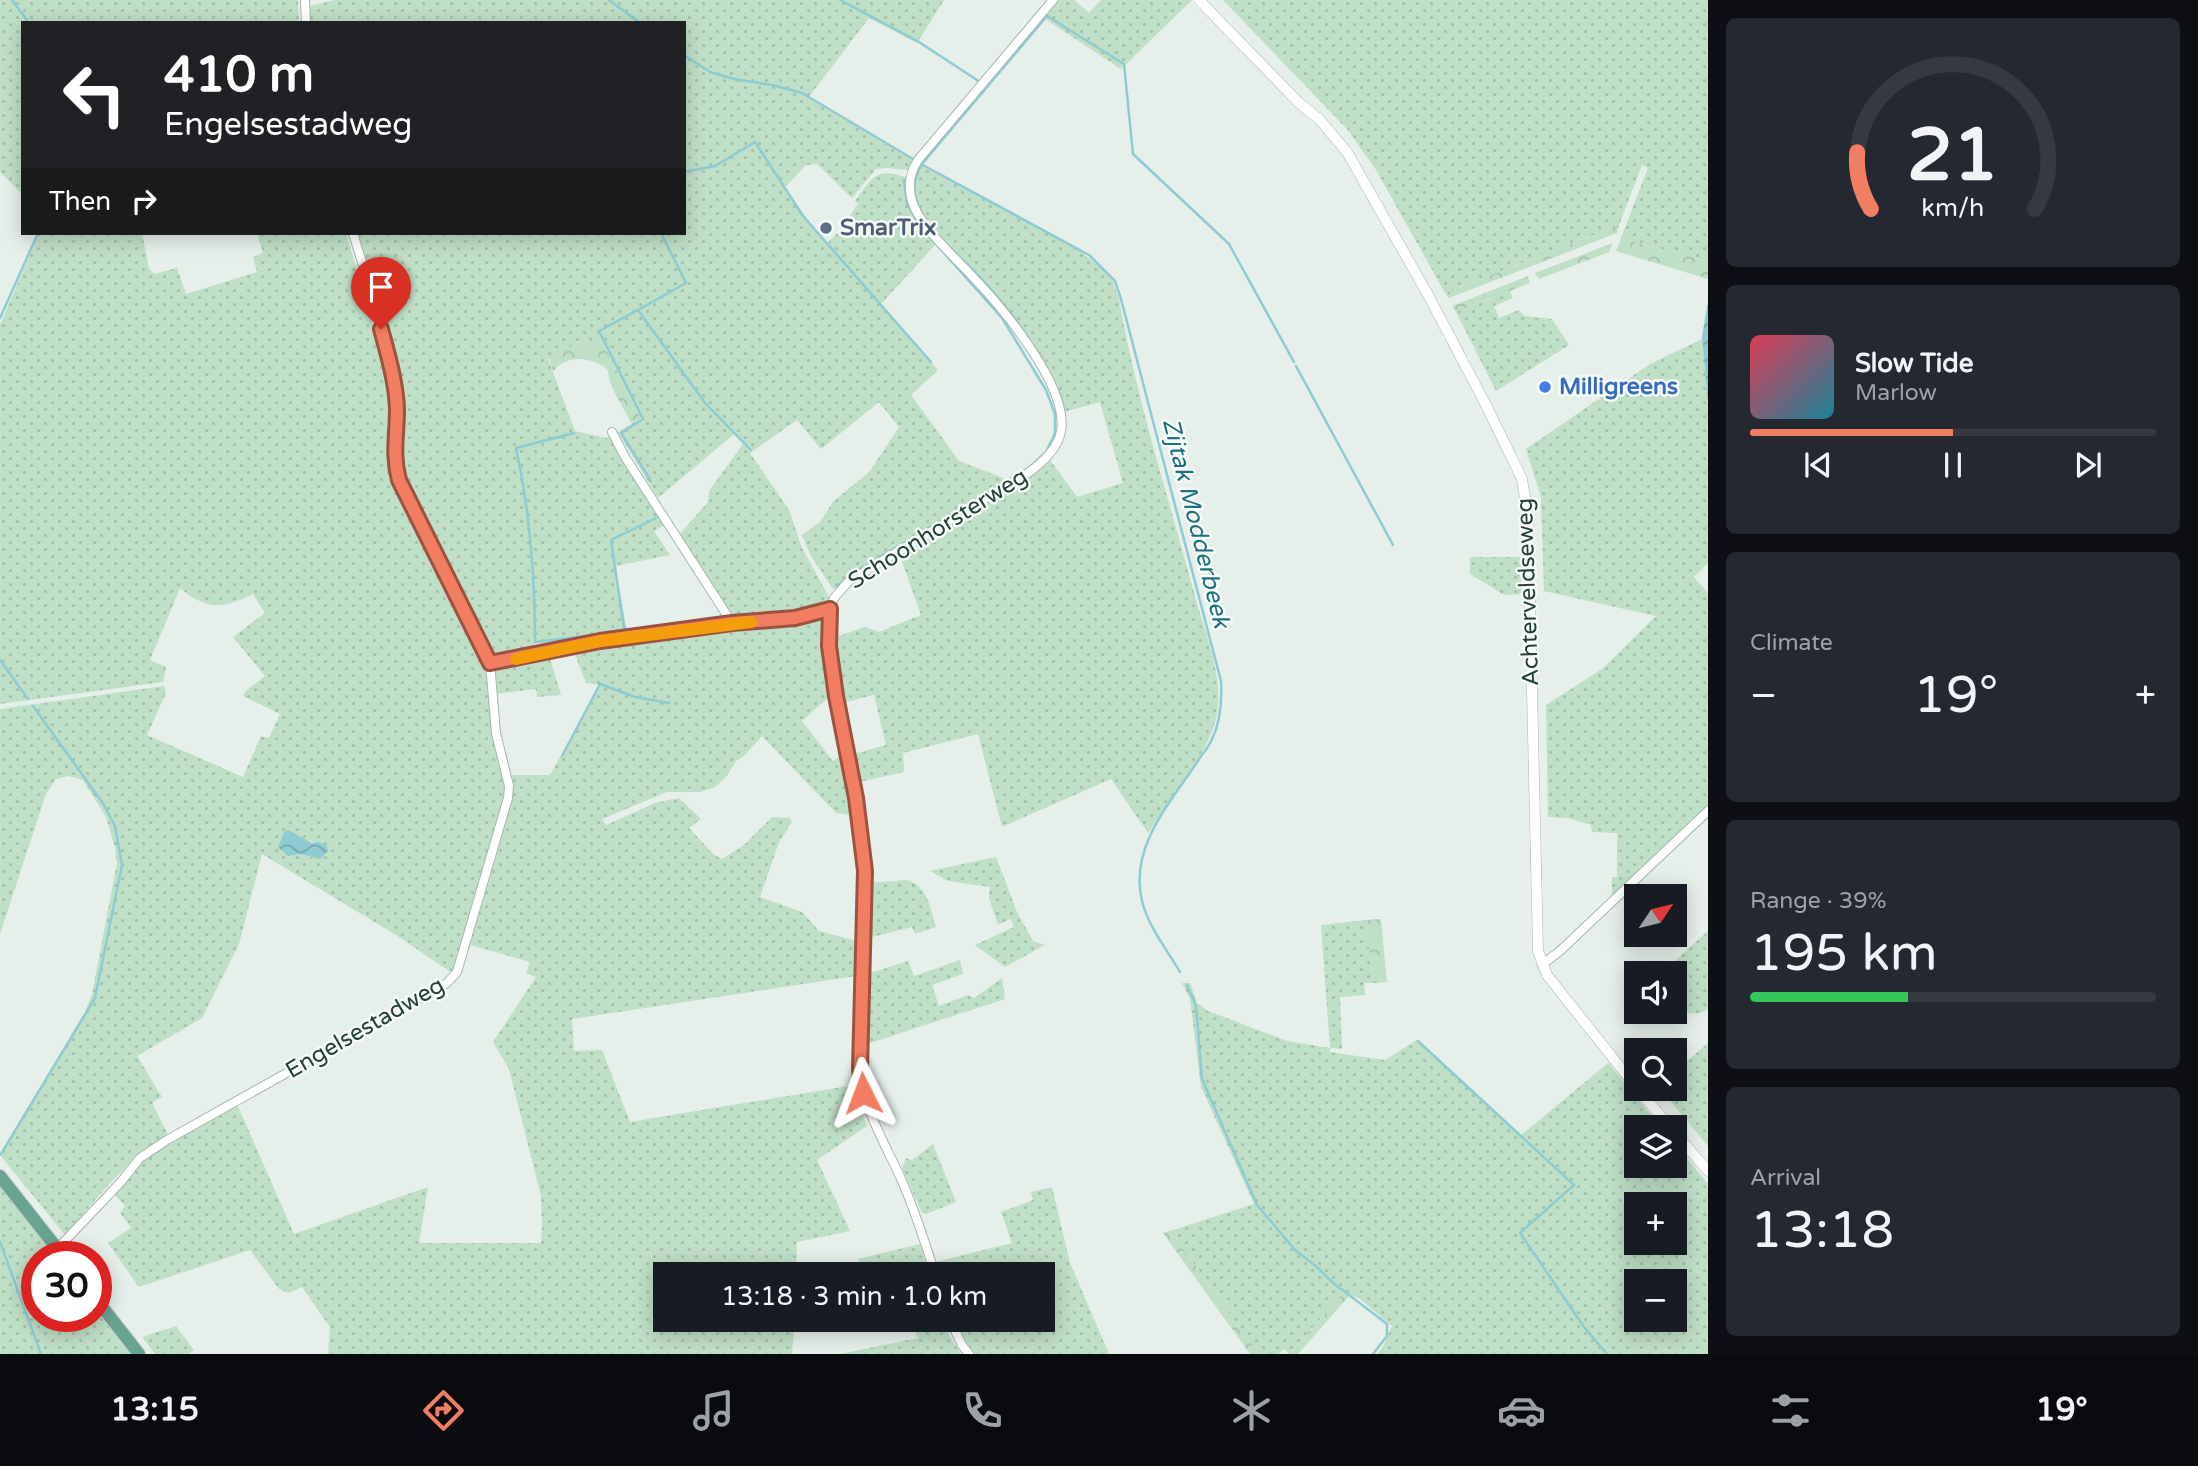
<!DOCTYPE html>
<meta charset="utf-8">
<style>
:root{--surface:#171b24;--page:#242831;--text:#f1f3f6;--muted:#9ea1a6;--line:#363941;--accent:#f17e62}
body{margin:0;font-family:"Varela Round",sans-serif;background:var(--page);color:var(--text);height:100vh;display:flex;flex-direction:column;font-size:26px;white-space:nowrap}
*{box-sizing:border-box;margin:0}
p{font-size:23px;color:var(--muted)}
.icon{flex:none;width:38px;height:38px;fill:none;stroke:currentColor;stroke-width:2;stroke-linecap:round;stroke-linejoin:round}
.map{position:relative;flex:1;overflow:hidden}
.side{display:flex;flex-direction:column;gap:18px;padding:18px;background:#0d0f14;width:490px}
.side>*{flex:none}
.banner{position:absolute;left:21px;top:21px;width:665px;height:214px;border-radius:0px;box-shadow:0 4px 18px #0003;background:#202124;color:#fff;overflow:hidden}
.needle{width:46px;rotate:55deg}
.buttons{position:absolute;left:1624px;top:884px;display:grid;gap:14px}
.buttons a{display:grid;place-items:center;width:63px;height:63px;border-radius:0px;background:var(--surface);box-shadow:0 4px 18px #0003;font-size:35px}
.speed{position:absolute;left:21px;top:1241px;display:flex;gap:14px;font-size:35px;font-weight:700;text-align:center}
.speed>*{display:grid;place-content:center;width:91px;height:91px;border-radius:50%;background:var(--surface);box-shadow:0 4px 18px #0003;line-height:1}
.speed .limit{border:10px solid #d22;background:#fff;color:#111}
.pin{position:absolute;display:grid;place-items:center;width:60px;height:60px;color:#fff;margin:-72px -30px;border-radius:50% 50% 50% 0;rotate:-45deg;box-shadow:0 0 7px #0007}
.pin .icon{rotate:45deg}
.me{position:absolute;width:77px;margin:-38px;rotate:357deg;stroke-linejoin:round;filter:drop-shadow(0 0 5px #0008)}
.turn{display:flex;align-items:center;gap:24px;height:147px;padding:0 28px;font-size:32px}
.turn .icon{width:91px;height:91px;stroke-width:2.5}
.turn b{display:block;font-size:49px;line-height:60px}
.then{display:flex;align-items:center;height:66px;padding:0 28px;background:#0003;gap:14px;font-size:26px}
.big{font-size:52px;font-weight:600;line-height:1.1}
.side .widget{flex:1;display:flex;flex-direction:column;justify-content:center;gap:10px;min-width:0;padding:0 24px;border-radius:10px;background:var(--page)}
.side .dial{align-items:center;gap:0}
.dial svg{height:182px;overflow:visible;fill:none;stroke:var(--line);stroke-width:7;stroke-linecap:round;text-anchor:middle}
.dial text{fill:var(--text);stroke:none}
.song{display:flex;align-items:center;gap:21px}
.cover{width:84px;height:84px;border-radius:10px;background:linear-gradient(135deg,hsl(350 70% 55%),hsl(190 70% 35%))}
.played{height:7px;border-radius:4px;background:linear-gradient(90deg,var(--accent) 50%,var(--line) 50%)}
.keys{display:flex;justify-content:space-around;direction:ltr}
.heat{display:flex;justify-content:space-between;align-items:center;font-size:38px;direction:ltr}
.charge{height:10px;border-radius:5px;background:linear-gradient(90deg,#34c759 39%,var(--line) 0)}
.trip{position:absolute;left:653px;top:1262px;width:402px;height:70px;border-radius:0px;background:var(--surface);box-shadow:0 4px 18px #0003;font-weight:600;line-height:70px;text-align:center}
.dock{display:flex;height:112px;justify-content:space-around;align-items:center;background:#090b0e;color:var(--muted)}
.dock .icon{width:49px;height:49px}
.dock .selected{color:var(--accent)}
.dock b{font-size:32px;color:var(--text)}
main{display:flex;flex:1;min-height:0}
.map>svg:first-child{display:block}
.grass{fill:url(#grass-dots);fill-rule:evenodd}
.forest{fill:url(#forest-crowns)}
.water{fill:url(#water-waves)}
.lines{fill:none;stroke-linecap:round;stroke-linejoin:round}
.stream{stroke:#8fcbd2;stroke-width:2.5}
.minor-casing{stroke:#a8b7b1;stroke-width:10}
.tertiary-casing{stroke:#a8b7b1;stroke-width:11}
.primary-casing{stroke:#c2cac7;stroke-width:14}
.minor{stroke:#fff;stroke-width:8}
.tertiary{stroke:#fff;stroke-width:10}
.primary{stroke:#6ba392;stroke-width:12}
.route-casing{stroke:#9d5240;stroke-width:18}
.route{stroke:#f17e62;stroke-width:12}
.slow{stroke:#f59e0b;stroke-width:12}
.service-dot{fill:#5c6f8a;stroke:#f7fbf8;stroke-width:2.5}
.shop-dot{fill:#3f7fe0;stroke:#f7fbf8;stroke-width:2.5}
.labels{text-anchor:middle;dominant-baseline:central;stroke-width:5;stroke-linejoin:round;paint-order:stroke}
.service-label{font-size:23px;font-weight:bold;fill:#4e5e75;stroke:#f7fbf8;text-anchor:start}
.shop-label{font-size:23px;font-weight:bold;fill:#366cbe;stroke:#f7fbf8;text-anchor:start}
.street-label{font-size:23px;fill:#244138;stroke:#f7fbf8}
.water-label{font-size:24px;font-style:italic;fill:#1e727d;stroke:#f7fbf8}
</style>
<main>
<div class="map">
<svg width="1708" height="1354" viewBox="0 0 1708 1354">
<defs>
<pattern id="grass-dots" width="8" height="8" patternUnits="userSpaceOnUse" patternTransform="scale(1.75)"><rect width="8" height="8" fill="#bfdfc6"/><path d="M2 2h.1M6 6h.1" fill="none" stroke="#a4c1ab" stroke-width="1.8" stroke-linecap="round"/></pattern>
<pattern id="forest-crowns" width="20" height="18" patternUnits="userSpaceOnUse" patternTransform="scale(1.75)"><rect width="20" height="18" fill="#bfdfc6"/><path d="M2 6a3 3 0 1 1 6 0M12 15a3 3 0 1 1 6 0" fill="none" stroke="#a4c1ab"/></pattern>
<pattern id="water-waves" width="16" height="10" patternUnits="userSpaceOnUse" patternTransform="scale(1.75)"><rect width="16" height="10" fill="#8fcbd2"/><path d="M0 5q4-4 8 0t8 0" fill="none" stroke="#75a6ab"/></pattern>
</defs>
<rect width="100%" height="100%" fill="#e6efea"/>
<path class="grass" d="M 0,0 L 298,0 L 299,23 L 23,23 L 23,195 L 0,172 Z
M 335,0 L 944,0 L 917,43 L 869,18 L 808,98 L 914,161 L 908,170 L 886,168 L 876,169 L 852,198 L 817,164 L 806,165 L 784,188 L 826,244 L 838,233 L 858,204 L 855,201 C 873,177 875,167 906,177 L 910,200 L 937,243 L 880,305 L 938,370 L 911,395 L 959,461 L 1011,481 L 839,589 L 832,588 L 810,554 L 802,535 L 820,522 L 833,502 L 870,471 L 899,427 L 879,402 L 821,449 L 797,420 L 750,453 L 789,510 L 802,548 L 830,599 L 826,606 L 807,612 L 735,620 L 679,535 L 708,502 L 709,491 L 743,444 L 734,434 L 658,498 L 618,432 L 641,418 L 597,333 L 548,359 L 575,431 L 606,438 L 612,436 L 666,524 L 654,531 L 670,555 L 615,566 L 627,631 L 573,642 L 573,640 L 534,644 L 534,651 L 489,657 L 394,469 L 398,385 L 396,367 L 376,308 L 355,233 L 684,233 L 684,23 L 306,23 L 305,7 Z
M 1056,0 L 1074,0 L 1089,13 L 1101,0 L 1192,0 L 1121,69 L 1042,17 Z
M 1223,0 L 1708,0 L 1708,261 L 1621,238 L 1648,168 L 1642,165 L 1619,225 L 1445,293 L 1376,170 L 1347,129 Z
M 918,164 L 1037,226 L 1080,251 L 1102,269 L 1113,281 L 1119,299 C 1136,397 1167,493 1193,589 C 1203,629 1224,673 1217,714 C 1211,750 1169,801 1148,833 L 1111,779 L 1002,827 L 978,734 L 903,753 L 904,772 L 855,783 L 851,755 L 886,745 L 874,695 L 842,703 L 832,638 L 865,627 L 879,632 L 921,615 L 900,556 L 915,544 L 1035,471 L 1050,460 L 1077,497 L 1123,483 L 1100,402 L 1064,412 L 1037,355 L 923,218 C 914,198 912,185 918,164 Z
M 39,233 L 142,233 L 149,268 L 154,274 L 177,268 L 186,294 L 257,272 L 253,257 L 263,253 L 257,233 L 346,233 L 389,380 L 387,463 L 484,660 L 493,740 L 504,775 L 506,791 L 452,973 L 396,935 L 262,854 L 239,944 L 202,1018 L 137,1056 L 162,1097 L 153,1102 L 153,1105 L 168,1135 C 126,1159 97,1199 65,1235 L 0,1155 L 85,1012 L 92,994 L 117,863 L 115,848 L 106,817 L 83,780 L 69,776 L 56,779 L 46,794 L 0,934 L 0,709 L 164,686 L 166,693 L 147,735 L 243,777 L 261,736 L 269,738 L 280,714 L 243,696 L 246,691 L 265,676 L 233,637 L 265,613 L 253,594 C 225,609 205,610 180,588 L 150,660 L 166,667 L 163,682 L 0,704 L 0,325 ZM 289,831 L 297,837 L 316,843 L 313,858 L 304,853 L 294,853 Z
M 1510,291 L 1513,298 L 1494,306 L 1499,318 L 1519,310 L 1524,316 L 1552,319 L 1569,345 L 1496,391 L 1456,312 Z
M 1702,339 L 1708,405 L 1708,563 L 1694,577 L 1708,593 L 1708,808 L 1615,896 L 1612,895 L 1612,877 L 1617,877 L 1617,833 L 1592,832 L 1591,825 L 1568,818 L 1548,817 L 1546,705 L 1602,669 L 1656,616 L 1544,591 L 1541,497 L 1526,449 L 1650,364 Z
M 1470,557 L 1523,557 L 1523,594 L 1504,595 L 1470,574 Z
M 824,613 L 823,649 L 830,696 L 802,721 L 833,761 L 841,755 L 852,815 L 836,813 L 762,736 L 744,756 L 736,761 L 727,776 L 715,787 L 700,792 L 667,792 L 602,819 L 606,825 L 655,803 L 679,798 L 701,819 L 689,828 L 713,854 L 722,859 L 744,845 L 772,817 L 790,818 L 792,822 L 779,842 L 760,897 L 802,912 L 819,931 L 856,941 L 856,976 L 572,1019 L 574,1051 L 602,1050 L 630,1122 L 854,1085 L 859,1107 L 867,1126 L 817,1160 L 850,1231 L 797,1242 L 796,1274 L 665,1274 L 665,1320 L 795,1320 L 792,1354 L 328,1354 L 330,1327 L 302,1287 L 289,1293 L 279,1289 L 250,1250 L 139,1287 L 108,1243 L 131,1228 L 120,1213 L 125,1206 L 112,1192 L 142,1160 L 237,1104 L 294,1234 L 428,1187 L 419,1243 L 541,1243 L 542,1228 L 541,1196 L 509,1069 L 493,1042 L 536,977 L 526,973 L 530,962 L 467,944 L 510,798 L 513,783 L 511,775 L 550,775 L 601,685 L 586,683 L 573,649 L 593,644 L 725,627 L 796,621 Z
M 549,655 L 561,695 L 537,697 L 536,689 L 494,694 L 492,669 L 496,664 Z
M 996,857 L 1017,912 L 1033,941 L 1045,945 L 1005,967 L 975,945 L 1014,927 L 1010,919 L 998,925 L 989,898 L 990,887 L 948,881 L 930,871 Z
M 907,880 C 928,886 930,908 936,927 L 915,934 L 912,927 L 868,938 L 868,883 Z
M 1366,920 L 1373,983 L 1364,983 L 1365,995 L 1340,997 L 1342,1049 L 1331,1048 L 1329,1052 L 1385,1060 L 1417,1040 L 1520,1136 L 1608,1063 L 1661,1127 L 1636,1127 L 1636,1166 L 1675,1166 L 1675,1144 L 1708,1184 L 1708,1354 L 1377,1354 L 1383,1347 L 1392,1326 L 1360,1299 L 1344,1292 L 1289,1354 L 1284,1349 L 1278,1354 L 1259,1354 L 1170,1231 L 1254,1204 L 1201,1087 L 1190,999 L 1182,983 L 1190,983 L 1197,1003 L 1208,1011 L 1287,1041 L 1330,1048 L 1321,925 ZM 1636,1204 L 1675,1204 L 1675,1242 L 1636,1242 ZM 1636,1281 L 1675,1281 L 1675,1320 L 1636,1320 Z
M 1708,931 L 1708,1009 C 1695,1018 1679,1014 1675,998 C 1673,991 1675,980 1675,973 L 1661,973 Z
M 960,960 L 963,974 L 932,985 L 939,1006 L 968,995 L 974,998 L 1002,978 L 1005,999 L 864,1045 L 867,974 L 908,961 L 914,976 Z
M 1708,1043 L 1708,1146 L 1660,1089 L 1675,1088 L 1675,1072 Z
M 933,1144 L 956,1202 L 926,1214 L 922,1213 L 902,1168 L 906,1158 L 912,1160 Z
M 0,1186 L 55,1256 L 37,1256 L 37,1316 L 96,1316 L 96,1310 L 130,1354 L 0,1354 Z
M 1052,1187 L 1070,1263 L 1109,1354 L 972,1354 L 952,1320 L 1043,1320 L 1043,1274 L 938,1274 L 935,1262 L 1012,1243 L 1001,1212 L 1033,1200 L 1031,1192 Z
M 920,1244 L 929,1274 L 862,1274 L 858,1259 Z
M 910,1320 L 944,1320 L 949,1335 L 961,1354 L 839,1354 L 918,1338 Z
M 176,1326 L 194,1350 L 189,1354 L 155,1354 L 142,1337 Z"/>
<path class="forest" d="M 1619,225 L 1617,233 L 1449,298 L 1445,293 Z
M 1621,238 L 1708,261 L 1708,279 L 1616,251 Z
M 1613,243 L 1609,252 L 1539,279 L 1535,273 Z
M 1528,276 L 1530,283 L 1456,312 L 1452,306 Z
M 597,333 L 641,418 L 631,423 C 623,405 609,389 608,370 C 593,357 566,353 553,372 L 549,358 Z
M 1381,919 L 1387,982 L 1373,983 L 1366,920 Z
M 1170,1231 L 1259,1354 L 1250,1354 L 1163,1233 Z
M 1344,1292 L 1350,1295 L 1298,1354 L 1289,1354 Z"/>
<path class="water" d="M 1708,301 L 1708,405 L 1702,337 Z
M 288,830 L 312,843 L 319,842 L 326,845 L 328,851 L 320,859 C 303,856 306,852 288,856 L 278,847 L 284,832 Z"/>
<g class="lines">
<path class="stream" d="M 12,0 L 29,23
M 609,0 L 640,23
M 840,0 L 919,42 L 980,82
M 684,55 L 710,72 L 734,79 L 772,85 L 802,93 L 913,159
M 921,164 L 1089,255 L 1115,281 L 1121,299 L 1221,681 C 1222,700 1221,721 1212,739 C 1209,747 1202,754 1198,761 C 1170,803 1129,847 1142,901 C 1148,926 1167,950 1180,972
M 684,172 L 715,166 L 755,142 L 803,216 L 931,362
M 661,233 L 686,283 L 638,310 L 705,403 L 751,450
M 638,310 L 599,331 L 643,419 L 621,433 L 651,481
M 0,318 L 38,233
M 1030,341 C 1016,318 998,297 979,276 C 958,253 922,228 915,195 C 913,184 916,174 922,164 L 1047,16 L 1124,64 L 1133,154 L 1229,244 L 1294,362
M 1296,366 L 1393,545
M 1059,393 L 1062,401
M 574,433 L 516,448 C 530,512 535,577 535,642 L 612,633
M 837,586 L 860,569 L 1030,467 L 1046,452 L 1055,433 L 1055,414 L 1046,390 L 1002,318 L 919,225 L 907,203 L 904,180
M 639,632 L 629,633 L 624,628 L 611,540 L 660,516
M 0,660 L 28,699
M 562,756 L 600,684 L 635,697 L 669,703
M 1187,985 L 1196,1006 L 1202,1079 L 1257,1205 L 1295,1250 L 1316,1266 L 1332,1282 L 1387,1324 L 1387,1336 L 1373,1354
M 1418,1041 L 1574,1185 L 1520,1233 L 1584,1327 L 1607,1354
M 1,1154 L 95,998 L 122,865 L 115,826 L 104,805 L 33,706
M 0,1242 L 41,1354"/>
<g class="minor-casing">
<path id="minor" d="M 305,0 L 306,23
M 612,432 L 625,457 L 732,623
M 490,663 L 600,641 L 732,623 L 782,620 L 830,609
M 1542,965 L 1561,950 L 1708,811
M 57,1249 L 120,1183 L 140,1158 L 167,1140 L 447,983 L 457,972 L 508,798 L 509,786 L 496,733 L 490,663 L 399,479 C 391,449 399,419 395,389 C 390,340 367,281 353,233
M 935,1274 C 925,1242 915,1211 902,1181 C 885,1143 864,1111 860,1069 L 865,871 L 856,798 L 836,696 L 829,646 L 830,609 L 834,598 L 849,581 L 1028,473 C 1042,463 1058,449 1061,431 C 1069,387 1002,307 972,276 C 954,256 920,227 912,201 C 908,187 910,172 918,160 L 1053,0
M 950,1320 L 962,1345 L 969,1354"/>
</g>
<g class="tertiary-casing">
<path id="tertiary" d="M 1199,0 L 1299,103 L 1319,119 L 1347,152 L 1427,293 L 1485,403 L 1522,479 L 1528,516 L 1538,951 L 1547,975 L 1636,1087
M 1637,1088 L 1670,1127
M 1675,1133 L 1708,1171"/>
</g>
<g class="primary-casing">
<path id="primary" d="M 0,1176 L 63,1256
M 96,1299 L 139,1354"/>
</g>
<use href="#minor" class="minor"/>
<use href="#tertiary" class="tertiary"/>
<use href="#primary" class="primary"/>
</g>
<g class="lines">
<g class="route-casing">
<path id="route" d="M 381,329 C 388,355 396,382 397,409 C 397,435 392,454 399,480 L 490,663 L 600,641 L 732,623 L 795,618 L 830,609 L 829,646 L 836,696 L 856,798 L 865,871 L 860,1069 L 863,1093"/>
</g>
<use href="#route" class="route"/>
<path class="slow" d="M 516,659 L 600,641 L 751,622"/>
</g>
<circle class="service-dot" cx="826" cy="228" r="7"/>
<circle class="shop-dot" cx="1545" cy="387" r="7"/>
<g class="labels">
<g class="service-label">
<text x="840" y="228">SmarTrix</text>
</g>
<g class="shop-label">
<text x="1559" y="387">Milligreens</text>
</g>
<g class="street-label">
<text transform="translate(938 529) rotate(-32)">Schoonhorsterweg</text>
<text transform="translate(1528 592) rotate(-92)">Achterveldseweg</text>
<text transform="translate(365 1028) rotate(-30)">Engelsestadweg</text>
</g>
<g class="water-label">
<text transform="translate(1196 523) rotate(76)">Zijtak Modderbeek</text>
</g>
</g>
</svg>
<div class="buttons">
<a><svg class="needle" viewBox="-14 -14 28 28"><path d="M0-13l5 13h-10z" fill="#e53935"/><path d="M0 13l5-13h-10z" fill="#9ea1a6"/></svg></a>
<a><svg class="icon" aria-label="sound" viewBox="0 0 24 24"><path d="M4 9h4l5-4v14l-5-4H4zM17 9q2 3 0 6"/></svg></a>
<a><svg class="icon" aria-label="search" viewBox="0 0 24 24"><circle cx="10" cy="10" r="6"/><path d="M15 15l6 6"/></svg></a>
<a><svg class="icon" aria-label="layers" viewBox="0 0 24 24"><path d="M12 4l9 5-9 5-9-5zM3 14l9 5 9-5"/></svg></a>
<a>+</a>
<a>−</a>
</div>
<div class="speed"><div class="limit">30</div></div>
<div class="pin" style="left:381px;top:329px;background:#d93025"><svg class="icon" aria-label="arrive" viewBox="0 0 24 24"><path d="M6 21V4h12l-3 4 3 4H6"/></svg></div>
<svg class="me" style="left:863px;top:1093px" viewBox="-20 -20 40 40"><path d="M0-17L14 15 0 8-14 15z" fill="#f17e62" stroke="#fff" stroke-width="4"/></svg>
<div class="trip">13:18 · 3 min · 1.0 km</div>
<div class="banner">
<div class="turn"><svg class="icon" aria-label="left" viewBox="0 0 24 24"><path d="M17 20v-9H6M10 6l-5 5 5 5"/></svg><div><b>410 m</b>Engelsestadweg</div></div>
<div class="then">Then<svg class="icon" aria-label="right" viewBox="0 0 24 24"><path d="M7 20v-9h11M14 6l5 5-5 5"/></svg></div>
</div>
</div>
<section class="side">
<div class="widget dial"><svg viewBox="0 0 100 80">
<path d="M14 69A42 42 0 1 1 86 69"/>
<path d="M14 69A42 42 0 0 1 8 44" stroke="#f17e62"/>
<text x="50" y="56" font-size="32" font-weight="700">21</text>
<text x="50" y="72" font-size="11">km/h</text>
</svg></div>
<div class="widget">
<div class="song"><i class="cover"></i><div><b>Slow Tide</b><p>Marlow</p></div></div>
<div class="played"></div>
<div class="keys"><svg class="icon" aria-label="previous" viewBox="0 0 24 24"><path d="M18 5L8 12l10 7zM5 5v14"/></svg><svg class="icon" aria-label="pause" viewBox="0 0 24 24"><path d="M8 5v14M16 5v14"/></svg><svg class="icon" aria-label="next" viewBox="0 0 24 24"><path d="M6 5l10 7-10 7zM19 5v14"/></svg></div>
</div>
<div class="widget"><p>Climate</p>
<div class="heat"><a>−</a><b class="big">19°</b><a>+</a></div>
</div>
<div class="widget"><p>Range · 39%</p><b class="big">195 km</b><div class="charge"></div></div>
<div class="widget"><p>Arrival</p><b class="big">13:18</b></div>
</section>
</main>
<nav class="dock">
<b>13:15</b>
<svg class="icon selected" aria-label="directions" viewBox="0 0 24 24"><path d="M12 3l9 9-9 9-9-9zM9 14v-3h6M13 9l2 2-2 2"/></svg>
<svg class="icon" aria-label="music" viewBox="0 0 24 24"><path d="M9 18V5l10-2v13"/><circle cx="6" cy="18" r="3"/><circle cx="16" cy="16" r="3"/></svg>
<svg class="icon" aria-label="phone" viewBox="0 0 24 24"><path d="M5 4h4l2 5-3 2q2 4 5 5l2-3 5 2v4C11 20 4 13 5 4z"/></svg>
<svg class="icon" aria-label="climate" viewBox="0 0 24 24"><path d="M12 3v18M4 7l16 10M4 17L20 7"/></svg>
<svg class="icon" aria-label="car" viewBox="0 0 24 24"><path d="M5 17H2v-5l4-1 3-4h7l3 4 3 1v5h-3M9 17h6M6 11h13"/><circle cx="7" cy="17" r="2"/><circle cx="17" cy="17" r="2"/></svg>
<svg class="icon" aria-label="filters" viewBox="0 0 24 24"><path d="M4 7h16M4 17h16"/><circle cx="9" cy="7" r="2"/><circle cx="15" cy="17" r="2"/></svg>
<b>19°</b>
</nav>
